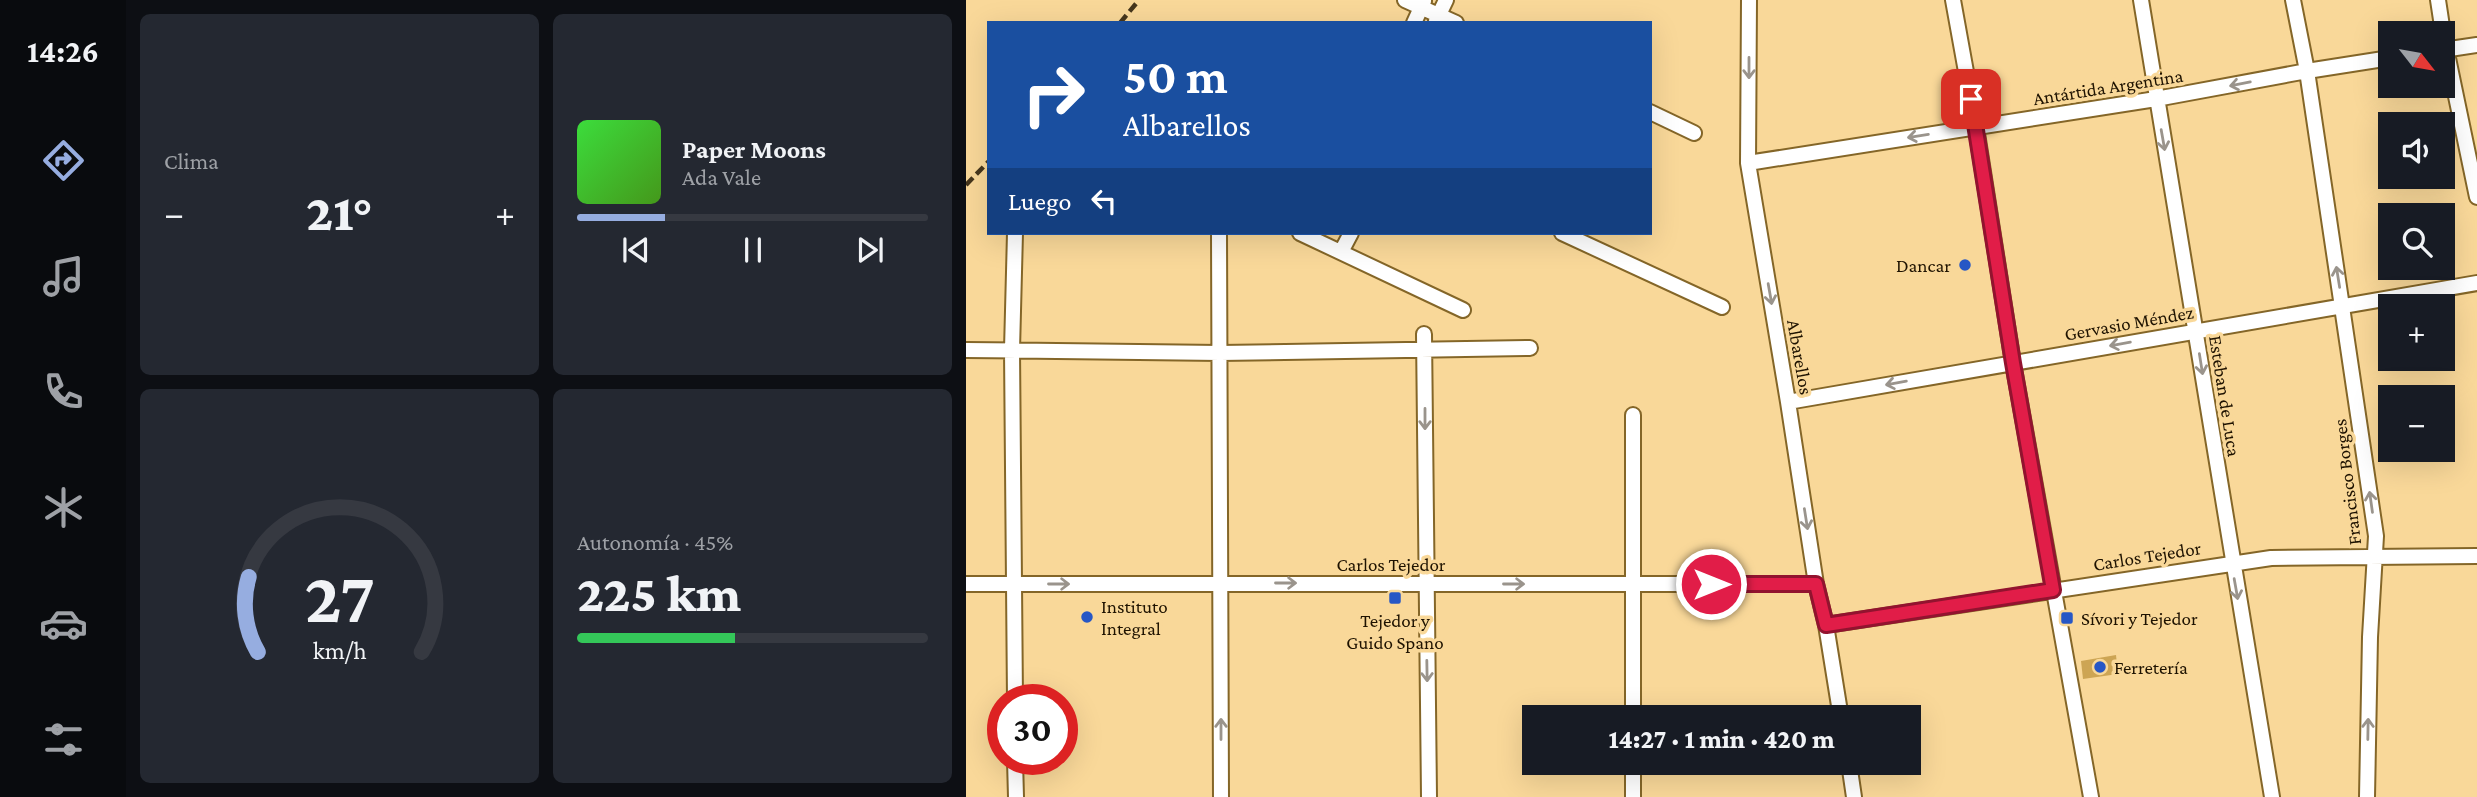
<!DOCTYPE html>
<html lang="es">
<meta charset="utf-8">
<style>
:root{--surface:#171b24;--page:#242831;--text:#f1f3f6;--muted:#9ea1a6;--line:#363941;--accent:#96ade0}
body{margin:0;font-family:"Crimson Pro",serif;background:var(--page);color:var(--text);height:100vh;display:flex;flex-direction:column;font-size:26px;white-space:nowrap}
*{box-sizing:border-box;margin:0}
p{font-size:23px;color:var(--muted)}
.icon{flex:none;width:38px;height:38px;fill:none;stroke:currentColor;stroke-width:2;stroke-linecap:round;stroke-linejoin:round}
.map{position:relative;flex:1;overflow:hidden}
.details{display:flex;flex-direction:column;gap:14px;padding:14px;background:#0d0f14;width:840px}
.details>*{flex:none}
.hud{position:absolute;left:21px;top:21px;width:665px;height:214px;border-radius:0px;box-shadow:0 7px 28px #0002;background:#1a4fa0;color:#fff;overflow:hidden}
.needle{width:46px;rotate:121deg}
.controls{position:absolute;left:1412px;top:21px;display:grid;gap:14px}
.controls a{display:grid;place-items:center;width:77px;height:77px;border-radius:0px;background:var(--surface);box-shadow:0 7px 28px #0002;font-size:35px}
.speed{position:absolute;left:21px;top:684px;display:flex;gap:14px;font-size:35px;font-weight:700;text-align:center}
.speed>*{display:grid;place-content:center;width:91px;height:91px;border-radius:50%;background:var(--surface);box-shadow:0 7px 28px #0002;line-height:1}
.speed .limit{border:10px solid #d22;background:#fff;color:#111}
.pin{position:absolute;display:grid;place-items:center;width:60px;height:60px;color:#fff;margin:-30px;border-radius:14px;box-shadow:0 4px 10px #0006}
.me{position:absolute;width:77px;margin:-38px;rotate:90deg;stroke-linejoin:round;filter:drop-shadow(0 0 5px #0008)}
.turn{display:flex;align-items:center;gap:24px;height:147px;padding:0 21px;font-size:32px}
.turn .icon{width:91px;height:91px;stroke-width:2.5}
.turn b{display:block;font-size:49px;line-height:60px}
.then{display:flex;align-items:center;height:66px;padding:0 21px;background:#0003;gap:14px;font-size:26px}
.big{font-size:52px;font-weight:800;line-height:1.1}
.details .card{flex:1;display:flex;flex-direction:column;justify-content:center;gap:10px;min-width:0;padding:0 24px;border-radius:10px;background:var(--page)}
.details .dial{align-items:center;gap:0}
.dial svg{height:182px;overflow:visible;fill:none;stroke:var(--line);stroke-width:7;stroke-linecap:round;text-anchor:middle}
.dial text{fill:var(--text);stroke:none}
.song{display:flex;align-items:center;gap:21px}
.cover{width:84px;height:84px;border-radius:10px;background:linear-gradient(135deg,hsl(120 70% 55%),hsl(100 70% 35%))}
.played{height:7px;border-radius:4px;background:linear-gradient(90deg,var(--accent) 25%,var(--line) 25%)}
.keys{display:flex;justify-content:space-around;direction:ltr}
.heat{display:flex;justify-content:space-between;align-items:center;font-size:38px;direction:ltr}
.charge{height:10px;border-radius:5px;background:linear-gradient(90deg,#34c759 45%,var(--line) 0)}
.details .tiles{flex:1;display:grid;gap:14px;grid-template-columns:repeat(2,1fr)}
.trip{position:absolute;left:556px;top:705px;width:399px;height:70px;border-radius:0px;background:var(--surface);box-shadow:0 7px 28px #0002;font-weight:800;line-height:70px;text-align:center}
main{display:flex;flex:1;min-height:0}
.tabs{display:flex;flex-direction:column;width:126px;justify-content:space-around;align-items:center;background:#090b0e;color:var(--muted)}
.tabs .icon{width:49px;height:49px}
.tabs .active{color:var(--accent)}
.tabs b{font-size:32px;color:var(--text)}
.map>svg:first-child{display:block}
.building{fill:#cda554}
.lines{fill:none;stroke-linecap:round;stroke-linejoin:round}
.minor-casing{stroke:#846628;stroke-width:18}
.minor{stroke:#fff;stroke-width:14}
.rail{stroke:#46361c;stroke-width:4.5;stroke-dasharray:10 5;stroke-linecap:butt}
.oneway{stroke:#9a948c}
.route-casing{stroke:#92132f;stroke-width:18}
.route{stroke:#e11d48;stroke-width:12}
.poi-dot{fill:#2757c5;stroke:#f9d899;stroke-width:2.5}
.labels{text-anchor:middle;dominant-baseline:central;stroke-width:7;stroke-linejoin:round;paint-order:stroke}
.street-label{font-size:19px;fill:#1e1200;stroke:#f9d899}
.poi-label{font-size:19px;fill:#1e1200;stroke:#f9d899;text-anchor:start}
</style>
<main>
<nav class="tabs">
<b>14:26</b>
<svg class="icon active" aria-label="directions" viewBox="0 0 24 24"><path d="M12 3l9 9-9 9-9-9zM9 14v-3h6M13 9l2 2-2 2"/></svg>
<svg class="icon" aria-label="music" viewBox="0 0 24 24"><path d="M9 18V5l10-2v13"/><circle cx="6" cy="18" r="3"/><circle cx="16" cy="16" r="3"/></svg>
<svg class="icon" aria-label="phone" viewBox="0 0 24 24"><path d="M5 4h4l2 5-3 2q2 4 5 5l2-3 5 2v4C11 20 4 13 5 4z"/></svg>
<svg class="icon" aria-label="climate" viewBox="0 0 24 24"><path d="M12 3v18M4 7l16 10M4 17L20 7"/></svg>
<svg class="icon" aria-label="car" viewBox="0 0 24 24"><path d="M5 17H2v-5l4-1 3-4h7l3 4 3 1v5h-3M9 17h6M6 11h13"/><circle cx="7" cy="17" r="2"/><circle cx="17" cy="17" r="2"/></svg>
<svg class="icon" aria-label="filters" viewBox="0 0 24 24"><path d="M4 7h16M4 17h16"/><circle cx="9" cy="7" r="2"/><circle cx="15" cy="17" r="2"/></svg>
</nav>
<section class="details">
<div class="tiles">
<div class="card"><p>Clima</p>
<div class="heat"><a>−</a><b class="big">21°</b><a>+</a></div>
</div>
<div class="card">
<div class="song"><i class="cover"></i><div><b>Paper Moons</b><p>Ada Vale</p></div></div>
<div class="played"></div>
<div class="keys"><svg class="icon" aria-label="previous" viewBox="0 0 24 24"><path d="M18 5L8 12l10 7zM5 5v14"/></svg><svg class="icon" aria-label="pause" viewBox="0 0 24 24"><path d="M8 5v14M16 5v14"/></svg><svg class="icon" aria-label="next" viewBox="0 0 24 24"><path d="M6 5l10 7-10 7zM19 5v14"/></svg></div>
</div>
<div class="card dial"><svg viewBox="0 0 100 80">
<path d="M14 69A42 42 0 1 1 86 69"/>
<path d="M14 69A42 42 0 0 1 10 36" stroke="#96ade0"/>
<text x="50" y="56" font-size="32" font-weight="700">27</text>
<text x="50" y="72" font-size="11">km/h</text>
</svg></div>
<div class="card"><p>Autonomía · 45%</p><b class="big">225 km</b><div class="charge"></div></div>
</div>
</section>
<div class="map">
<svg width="1511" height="797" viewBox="0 0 1511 797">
<rect width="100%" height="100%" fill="#f9d899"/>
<path class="building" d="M 1150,655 L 1152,674 L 1117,679 L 1115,661 Z"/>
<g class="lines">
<g class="minor-casing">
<path id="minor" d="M 439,0 L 490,23
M 783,0 L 782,163 L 822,402 L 850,584 L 860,625 L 875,718
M 987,0 L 1010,127 L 1047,363 L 1125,797
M 1175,0 L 1306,797
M 1327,0 L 1341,71 L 1410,536 L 1404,637 L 1401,797
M 1472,0 L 1477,33
M 470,21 L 480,0
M 448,23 L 458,1
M 1477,34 L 1511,197
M 1477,50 L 1511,45
M 684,112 L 728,133
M 782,163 L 1190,99 L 1341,71 L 1424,58
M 49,233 L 46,350 L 49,700
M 253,233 L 255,797
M 334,233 L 497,310
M 596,233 L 756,307
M 375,252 L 385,233
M 458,334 L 463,797
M 0,350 L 254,353 L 564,348
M 822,402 L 1511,283
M 0,584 L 850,584
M 860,625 L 1305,558 L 1511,556
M 667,718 L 667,415
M 49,760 L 50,797
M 667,763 L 667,797
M 883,763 L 888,797"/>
</g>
<use href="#minor" class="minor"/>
<path class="rail" d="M 154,23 L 173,0
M 0,185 L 23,161"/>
</g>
<defs><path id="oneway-shaft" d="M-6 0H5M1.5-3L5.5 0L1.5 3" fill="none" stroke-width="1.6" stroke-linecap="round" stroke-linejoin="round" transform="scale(1.75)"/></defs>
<g class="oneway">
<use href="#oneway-shaft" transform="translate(783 68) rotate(90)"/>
<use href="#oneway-shaft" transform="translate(1274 84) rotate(169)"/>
<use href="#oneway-shaft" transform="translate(952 136) rotate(171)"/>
<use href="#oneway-shaft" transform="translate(1197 140) rotate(80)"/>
<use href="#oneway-shaft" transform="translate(1372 277) rotate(-99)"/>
<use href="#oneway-shaft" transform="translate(804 294) rotate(80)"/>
<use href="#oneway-shaft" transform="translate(1154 344) rotate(170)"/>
<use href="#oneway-shaft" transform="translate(1235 364) rotate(81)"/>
<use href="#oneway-shaft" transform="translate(930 383) rotate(170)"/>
<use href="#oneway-shaft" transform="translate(459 419) rotate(90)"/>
<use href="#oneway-shaft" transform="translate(1405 502) rotate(-98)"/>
<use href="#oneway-shaft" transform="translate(840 519) rotate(81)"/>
<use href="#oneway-shaft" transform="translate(320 583)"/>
<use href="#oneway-shaft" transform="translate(93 584)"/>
<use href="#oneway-shaft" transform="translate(548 584)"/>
<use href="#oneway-shaft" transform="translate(1270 589) rotate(80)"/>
<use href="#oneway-shaft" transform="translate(461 671) rotate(89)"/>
<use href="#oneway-shaft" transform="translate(255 729) rotate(-90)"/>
<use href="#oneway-shaft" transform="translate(1402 729) rotate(-89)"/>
</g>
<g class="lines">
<g class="route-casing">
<path id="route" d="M 745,584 L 850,584 L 860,625 L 1087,590 L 1047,363 L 1005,99"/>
</g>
<use href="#route" class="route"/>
</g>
<g class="poi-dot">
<circle cx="999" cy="265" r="7"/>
<rect x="422" y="591" width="14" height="14" rx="3.5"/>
<circle cx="121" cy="617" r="7"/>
<rect x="1094" y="611" width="14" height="14" rx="3.5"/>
<circle cx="1134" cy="667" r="7"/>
</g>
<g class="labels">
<g class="street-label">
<text transform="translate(1142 87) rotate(-9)">Antártida Argentina</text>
<text transform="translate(1163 323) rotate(-10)">Gervasio Méndez</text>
<text transform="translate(834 357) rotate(80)">Albarellos</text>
<text transform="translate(1259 396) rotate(81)">Esteban de Luca</text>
<text transform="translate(1381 482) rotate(-97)">Francisco Borges</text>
<text transform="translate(1181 556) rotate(-9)">Carlos Tejedor</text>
<text x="425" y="564">Carlos Tejedor</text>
</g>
<g class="poi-label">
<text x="985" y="265" text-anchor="end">Dancar</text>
<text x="135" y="606">Instituto<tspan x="135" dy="22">Integral</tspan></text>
<text x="1115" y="618">Sívori y Tejedor</text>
<text x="429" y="620" text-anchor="middle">Tejedor y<tspan x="429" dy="22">Guido Spano</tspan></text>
<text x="1148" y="667">Ferretería</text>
</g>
</g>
</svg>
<div class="controls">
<a><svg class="needle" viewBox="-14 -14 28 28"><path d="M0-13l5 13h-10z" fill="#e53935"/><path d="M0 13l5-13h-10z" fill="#9ea1a6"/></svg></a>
<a><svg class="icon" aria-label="sound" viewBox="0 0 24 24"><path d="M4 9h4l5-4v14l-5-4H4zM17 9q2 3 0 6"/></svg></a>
<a><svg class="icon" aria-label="search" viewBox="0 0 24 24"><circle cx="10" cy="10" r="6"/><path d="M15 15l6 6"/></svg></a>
<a>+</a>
<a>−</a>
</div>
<div class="speed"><div class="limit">30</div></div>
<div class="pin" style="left:1005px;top:99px;background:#d93025"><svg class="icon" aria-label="arrive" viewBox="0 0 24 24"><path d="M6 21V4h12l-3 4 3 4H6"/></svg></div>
<svg class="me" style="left:745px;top:584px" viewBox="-20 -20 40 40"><circle r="17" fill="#e11d48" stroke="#fff" stroke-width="3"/><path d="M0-11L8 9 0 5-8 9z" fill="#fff"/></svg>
<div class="trip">14:27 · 1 min · 420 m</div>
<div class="hud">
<div class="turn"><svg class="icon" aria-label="right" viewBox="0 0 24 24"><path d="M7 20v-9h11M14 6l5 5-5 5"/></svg><div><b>50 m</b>Albarellos</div></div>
<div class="then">Luego<svg class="icon" aria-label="left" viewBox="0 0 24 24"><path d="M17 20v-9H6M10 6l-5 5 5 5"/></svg></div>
</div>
</div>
</main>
